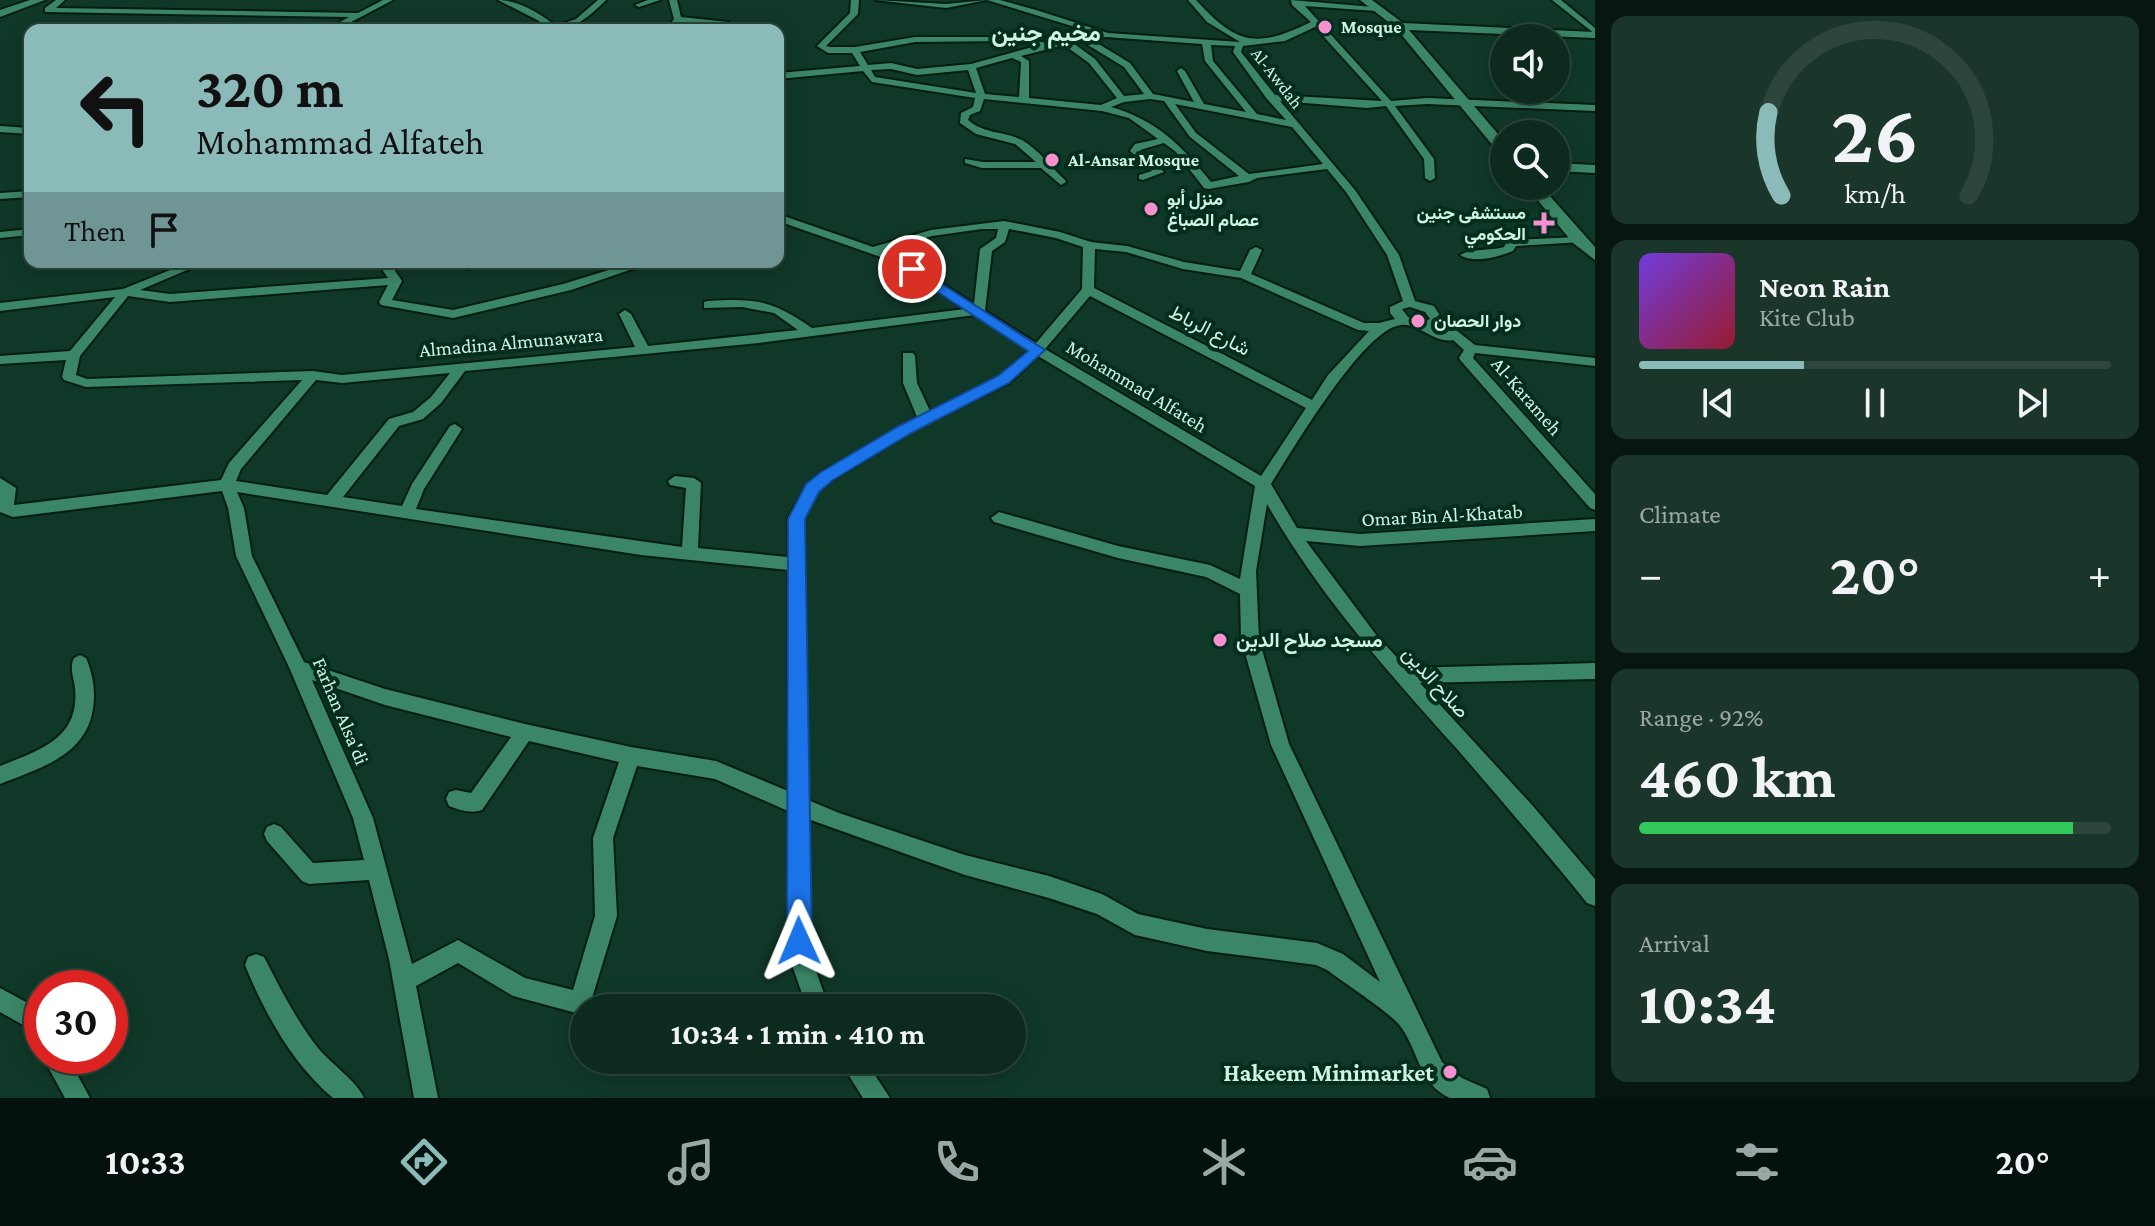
<!DOCTYPE html>
<meta charset="utf-8">
<style>
:root{--surface:#0c2a1e;--page:#1a362b;--text:#f1f3f6;--muted:#9aa7a4;--line:#2c463c;--accent:#8bbbb9}
body{margin:0;font-family:"Crimson Pro",Vazirmatn,serif;background:var(--page);color:var(--text);height:100vh;display:flex;flex-direction:column;font-size:30px;white-space:nowrap}
*{box-sizing:border-box;margin:0}
p{font-size:26px;color:var(--muted)}
.icon{flex:none;width:44px;height:44px;fill:none;stroke:currentColor;stroke-width:2;stroke-linecap:round;stroke-linejoin:round}
.map{position:relative;flex:1;overflow:hidden}
.panel{display:flex;flex-direction:column;gap:16px;padding:16px;background:#071710;width:560px}
.panel>*{flex:none}
.hud{position:absolute;left:24px;top:24px;width:760px;height:244px;border-radius:16px;box-shadow:0 4px 20px #0003,0 0 0 2px var(--line);background:#8bbbb9;color:#111;overflow:hidden}
.buttons{position:absolute;left:1490px;top:24px;display:grid;gap:16px}
.buttons a{display:grid;place-items:center;width:80px;height:80px;border-radius:50%;background:var(--surface);box-shadow:0 4px 20px #0003,0 0 0 2px var(--line);font-size:40px}
.speed{position:absolute;left:24px;top:970px;display:flex;gap:16px;font-size:40px;font-weight:700;text-align:center}
.speed>*{display:grid;place-content:center;width:104px;height:104px;border-radius:50%;background:var(--surface);box-shadow:0 4px 20px #0003,0 0 0 2px var(--line);line-height:1}
.speed .limit{border:12px solid #d22;background:#fff;color:#111}
.pin{position:absolute;display:grid;place-items:center;width:68px;height:68px;color:#fff;margin:-34px;border:4px solid #fff;border-radius:50%;box-shadow:0 2px 8px #0007}
.me{position:absolute;width:88px;margin:-44px;rotate:359deg;stroke-linejoin:round;filter:drop-shadow(0 0 6px #0008)}
.turn{display:flex;align-items:center;gap:28px;height:168px;padding:0 40px;font-size:36px}
.turn .icon{width:104px;height:104px;stroke-width:2.5}
.turn b{display:block;font-size:56px;line-height:68px}
.then{display:flex;align-items:center;height:76px;padding:0 40px;background:#0003;gap:16px;font-size:30px}
.big{font-size:60px;font-weight:700;line-height:1.1}
.panel .tile{flex:1;display:flex;flex-direction:column;justify-content:center;gap:12px;min-width:0;padding:0 28px;border-radius:16px;background:var(--page)}
.panel .dial{align-items:center;gap:0}
.dial svg{height:208px;overflow:visible;fill:none;stroke:var(--line);stroke-width:7;stroke-linecap:round;text-anchor:middle}
.dial text{fill:var(--text);stroke:none}
.song{display:flex;align-items:center;gap:24px}
.cover{width:96px;height:96px;border-radius:12px;background:linear-gradient(135deg,hsl(260 70% 55%),hsl(350 70% 35%))}
.played{height:8px;border-radius:4px;background:linear-gradient(90deg,var(--accent) 35%,var(--line) 35%)}
.keys{display:flex;justify-content:space-around;direction:ltr}
.heat{display:flex;justify-content:space-between;align-items:center;font-size:44px;direction:ltr}
.charge{height:12px;border-radius:6px;background:linear-gradient(90deg,#34c759 92%,var(--line) 0)}
.trip{position:absolute;left:570px;top:994px;width:456px;height:80px;border-radius:40px;background:var(--surface);box-shadow:0 4px 20px #0003,0 0 0 2px var(--line);font-weight:700;line-height:80px;text-align:center}
.menu{display:flex;height:128px;justify-content:space-around;align-items:center;background:#05110c;color:var(--muted)}
.menu .icon{width:56px;height:56px}
.menu .current{color:var(--accent)}
.menu b{font-size:36px;color:var(--text)}
main{display:flex;flex:1;min-height:0}
.map>svg:first-child{display:block}
.lines{fill:none;stroke-linecap:round;stroke-linejoin:round}
.street-casing{stroke:#051d13;stroke-width:4}
.secondary-casing{stroke:#051d13;stroke-width:4}
.street{fill:#3b8666;fill-rule:evenodd}
.secondary{fill:#3b8666;fill-rule:evenodd}
.route{fill:#1a73e8;stroke:#114b97;stroke-width:2}
.poi-dot{fill:#f690cf;stroke:#032e1e;stroke-width:3}
.labels{text-anchor:middle;dominant-baseline:central;stroke-width:8;stroke-linejoin:round;paint-order:stroke}
.far-poi-label{font-size:18px;font-weight:bold;fill:#cff4e1;stroke:#032e1e;text-anchor:start}
.far-street-label{font-size:18px;fill:#cff4e1;stroke:#032e1e}
.street-label{font-size:20px;fill:#cff4e1;stroke:#032e1e}
.poi-label{font-size:20px;font-weight:bold;fill:#cff4e1;stroke:#032e1e;text-anchor:start}
.far-district-label{font-size:24px;font-weight:bold;fill:#cff4e1;stroke:#032e1e}
.near-poi-label{font-size:24px;font-weight:bold;fill:#cff4e1;stroke:#032e1e;text-anchor:end}
</style>
<main>
<div class="map">
<svg width="1595" height="1098" viewBox="0 0 1595 1098">
<rect width="100%" height="100%" fill="#103828"/>
<g class="lines">
<g class="street-casing">
<path id="street" d="M 56,0 L 65,0 L 56,8 L 358,13 L 383,0 L 393,0 L 336,30 L 326,30 L 349,17 L 45,12 L 45,8 Z
M 498,0 C 518,0 541,14 556,26 L 576,19 L 598,0 L 606,0 C 589,17 574,30 549,30 L 539,21 Z
M 648,0 L 660,0 L 639,7 L 635,5 Z
M 669,0 L 677,0 L 681,17 L 728,22 L 724,24 L 680,22 L 674,30 L 666,30 L 674,19 Z
M 851,0 L 859,0 L 858,14 L 826,46 L 830,47 L 855,47 L 915,37 L 1008,37 L 1048,43 L 1098,34 L 987,0 L 1000,0 L 1036,10 L 1108,33 L 1240,42 L 1207,22 L 1188,0 L 1196,0 C 1238,46 1257,48 1311,22 L 1292,5 L 1291,0 L 1373,7 L 1376,11 L 1305,6 L 1391,101 L 1427,98 L 1595,105 L 1595,111 L 1427,104 L 1395,106 L 1434,159 L 1435,178 L 1430,181 L 1425,178 L 1424,159 L 1386,106 L 1367,108 L 1280,101 L 1355,190 L 1399,255 L 1415,301 L 1434,306 L 1442,319 L 1475,345 L 1595,358 L 1595,366 L 1475,353 L 1473,358 L 1595,494 L 1595,510 L 1590,508 L 1461,361 L 1459,358 L 1464,350 L 1453,340 C 1435,344 1418,323 1401,325 C 1364,328 1292,451 1271,484 L 1297,528 L 1360,534 L 1595,519 L 1595,531 L 1360,546 L 1306,541 L 1377,636 L 1407,668 L 1595,663 L 1595,679 L 1420,683 L 1533,806 L 1595,879 L 1595,906 L 1587,903 C 1545,851 1501,800 1457,749 C 1388,672 1319,595 1267,504 L 1256,571 L 1259,639 L 1289,744 L 1442,1062 L 1462,1078 L 1487,1089 L 1490,1098 L 1450,1098 C 1419,1084 1419,1052 1401,1027 C 1391,1013 1344,983 1327,970 L 1316,965 L 1207,951 L 1135,935 L 1097,914 L 1049,898 L 965,875 L 808,819 L 810,937 L 814,965 L 829,1008 L 807,1008 L 792,965 L 788,937 L 788,811 L 715,779 L 637,766 L 613,838 L 617,916 L 589,1008 L 584,1008 L 584,1013 L 580,1014 L 513,996 L 458,963 L 416,986 L 438,1098 L 414,1098 L 389,959 L 369,880 L 309,884 L 302,881 L 267,841 L 264,834 L 267,827 L 274,824 L 281,827 L 313,863 L 364,860 L 353,818 L 289,667 L 236,556 L 228,508 L 222,491 L 13,517 L 0,512 L 0,478 L 16,488 L 14,505 L 221,480 L 229,463 L 302,380 L 86,387 L 64,380 L 62,377 L 66,360 L 0,364 L 0,356 L 70,351 L 115,297 L 0,311 L 0,303 L 123,289 L 190,262 L 206,262 L 140,290 L 170,294 L 388,278 L 377,262 L 389,262 L 402,281 L 392,300 L 453,310 L 563,284 L 635,262 L 653,262 L 571,290 L 453,318 L 381,305 L 379,302 L 388,285 L 170,302 L 128,296 L 80,356 L 76,375 L 87,379 L 313,371 L 342,375 L 635,347 L 619,314 L 625,310 L 631,314 L 648,346 L 798,330 L 774,313 L 742,307 L 704,308 L 704,302 L 708,301 C 756,298 772,300 812,328 L 965,309 L 892,261 L 778,221 L 778,214 L 873,247 L 931,230 L 1004,221 L 1060,232 L 1091,242 L 1127,246 L 1184,262 L 1240,271 L 1250,250 L 1256,247 L 1262,250 L 1251,274 L 1364,323 L 1379,323 L 1395,319 L 1390,313 L 1390,307 L 1403,301 L 1387,255 L 1346,192 L 1327,169 L 1257,178 L 1249,182 L 1208,189 L 1204,188 L 1176,152 L 1164,143 L 1140,150 L 1164,172 L 1143,180 L 1139,179 L 1139,175 L 1152,171 L 1130,151 L 1135,144 L 1158,139 L 1129,118 L 1102,111 L 984,99 L 980,111 L 970,115 L 968,120 C 984,134 1004,131 1022,140 C 1039,150 1051,167 1065,180 L 1066,182 L 1061,185 L 1041,168 L 982,168 L 965,163 L 965,159 L 983,162 L 1036,162 L 1015,144 L 976,134 L 960,123 L 961,113 L 973,107 L 975,98 L 872,82 L 863,71 L 778,79 L 778,73 L 860,66 L 852,53 L 828,53 L 817,46 L 850,13 ZM 1315,27 L 1382,101 L 1275,95 L 1241,52 L 1243,46 L 1285,41 ZM 1106,37 L 1202,44 L 1205,61 L 1246,112 L 1204,104 L 1185,71 L 1181,68 L 1177,71 L 1194,102 L 1153,94 L 1130,63 L 1092,40 ZM 1008,41 L 1040,45 L 971,64 L 917,69 L 891,63 L 868,65 L 860,52 L 915,42 ZM 1083,42 L 1124,67 L 1144,94 L 1124,96 L 1095,59 L 1073,43 ZM 1064,45 L 1089,63 L 1117,98 L 1101,105 L 1029,98 L 1029,61 L 1021,56 ZM 1211,45 L 1235,46 L 1233,52 L 1267,99 L 1286,120 L 1257,114 L 1213,61 ZM 1012,58 L 1021,62 L 1019,97 L 985,94 L 976,68 ZM 891,69 L 917,75 L 968,70 L 976,93 L 875,77 L 871,70 ZM 1150,99 L 1164,101 L 1190,137 L 1239,176 L 1211,182 C 1182,146 1157,120 1111,107 L 1124,102 ZM 1175,104 L 1292,127 L 1323,164 L 1249,174 L 1196,133 ZM 982,229 L 998,229 L 996,238 L 980,249 L 974,304 L 900,257 L 884,251 L 932,236 ZM 1009,229 L 1056,238 L 1083,247 L 1082,289 L 1036,343 L 985,311 L 992,251 L 1005,242 ZM 1095,249 L 1126,252 L 1183,269 L 1241,278 L 1358,330 L 1369,331 L 1328,375 L 1312,400 L 1094,288 ZM 1090,296 L 1306,408 L 1261,476 L 1045,349 ZM 1410,307 L 1425,312 L 1430,319 L 1421,322 L 1408,317 L 1402,309 ZM 975,315 L 1029,350 L 999,377 L 930,411 L 917,383 L 915,356 L 913,353 L 903,353 L 903,383 L 917,417 L 822,472 L 807,484 L 788,519 L 788,557 L 698,548 L 701,483 L 694,478 L 675,476 L 668,481 L 670,485 L 686,488 L 682,547 L 416,509 L 424,489 L 462,429 L 455,424 L 450,426 L 412,484 L 402,506 L 343,497 L 399,426 L 423,419 L 441,403 L 465,371 L 759,343 ZM 1038,356 L 1255,486 L 1240,579 L 1210,565 L 1118,546 L 999,512 L 991,518 L 994,522 L 1118,558 L 1206,577 L 1240,594 L 1241,639 L 1271,745 L 1380,982 L 1343,954 L 1317,943 L 1207,929 L 1138,914 L 1102,894 L 1049,876 L 965,855 L 839,813 L 808,800 L 804,519 L 818,491 L 832,480 L 910,432 L 1009,383 ZM 450,373 L 431,397 L 413,412 L 389,419 L 327,495 L 236,481 L 241,469 L 316,380 L 342,383 ZM 237,492 L 641,555 L 788,570 L 788,791 L 716,761 L 631,747 L 525,724 L 385,689 L 304,662 L 252,556 L 244,508 ZM 312,680 L 385,705 L 511,737 L 471,793 L 456,790 L 449,792 L 446,799 L 449,806 C 459,810 471,814 482,810 L 529,741 L 619,762 L 593,838 L 595,916 L 573,990 L 525,978 L 458,940 L 412,964 L 373,818 Z
M 875,0 L 946,4 L 987,0 L 946,8 Z
M 1552,0 L 1561,0 L 1595,28 L 1595,34 Z
M 0,126 L 30,128 L 30,134 L 0,132 Z
M 30,191 L 30,197 L 0,199 L 0,193 Z
M 30,229 L 30,235 L 0,238 L 0,232 Z
M 1578,237 L 1584,240 L 1582,242 L 1516,246 L 1513,251 C 1498,257 1474,264 1460,255 C 1472,248 1490,251 1504,247 L 1507,241 L 1511,240 Z
M 465,262 L 485,262 L 467,269 L 461,265 Z
M 80,655 L 86,658 C 91,669 94,683 94,695 C 94,753 46,766 0,784 L 0,766 C 39,750 80,739 75,688 C 74,678 69,668 74,658 Z
M 256,954 L 264,957 C 280,988 296,1020 318,1048 C 331,1064 357,1081 364,1098 L 333,1098 C 293,1065 264,1012 245,965 L 248,957 Z
M 0,988 L 39,1009 L 42,1013 L 42,1047 L 34,1043 L 23,1025 L 0,1012 Z
M 42,1056 L 67,1056 L 90,1098 L 65,1098 Z
M 839,1060 L 865,1060 L 890,1098 L 863,1098 Z"/>
</g>
<g class="secondary-casing">
<path id="secondary" d="M 30,0 L 45,0 L 0,17 L 0,10 Z
M 1360,0 L 1372,0 L 1403,23 L 1595,32 L 1595,38 L 1409,30 L 1504,141 L 1504,154 L 1499,153 L 1396,28 Z
M 1556,163 L 1595,165 L 1595,173 L 1556,171 Z
M 1526,186 L 1541,186 L 1595,247 L 1595,260 L 1573,243 Z"/>
</g>
<use href="#street" class="street"/>
<use href="#secondary" class="secondary"/>
</g>
<path class="route" d="M 912,265 L 1045,350 L 1009,383 L 911,433 L 833,480 L 819,492 L 805,519 L 812,941 L 808,949 L 799,953 L 791,949 L 787,941 L 788,519 L 806,484 L 821,472 L 899,426 L 998,376 L 1028,351 L 907,272 L 905,269 Z"/>
<g class="poi-dot">
<circle cx="1325" cy="27" r="8"/>
<circle cx="1052" cy="160" r="8"/>
<circle cx="1151" cy="209" r="8"/>
<path d="M1540 211h8v8h8v8h-8v8h-8v-8h-8v-8h8z"/>
<circle cx="1418" cy="321" r="8"/>
<circle cx="1220" cy="640" r="8"/>
<circle cx="1450" cy="1072" r="8"/>
</g>
<g class="labels">
<g class="far-poi-label">
<text x="1341" y="27">Mosque</text>
<text x="1068" y="160">Al-Ansar Mosque</text>
<text x="1167" y="199">منزل أبو<tspan x="1167" dy="21">عصام الصباغ</tspan></text>
<text x="1526" y="213" text-anchor="end">مستشفى جنين<tspan x="1526" dy="21">الحكومي</tspan></text>
<text x="1434" y="321">دوار الحصان</text>
</g>
<g class="far-street-label">
<text transform="translate(1277 78) rotate(52)">Al-Awdah</text>
</g>
<g class="street-label">
<text transform="translate(1210 330) rotate(27)">شارع الرباط</text>
<text transform="translate(511 342) rotate(-5)">Almadina Almunawara</text>
<text transform="translate(1137 386) rotate(31)">Mohammad Alfateh</text>
<text transform="translate(1527 396) rotate(49)">Al-Karameh</text>
<text transform="translate(1442 515) rotate(-3)">Omar Bin Al-Khatab</text>
<text transform="translate(1436 682) rotate(48)">صلاح الدين</text>
<text transform="translate(341 711) rotate(67)">Farhan Alsa'di</text>
</g>
<g class="poi-label">
<text x="1236" y="640">مسجد صلاح الدين</text>
</g>
<g class="far-district-label">
<text x="1046" y="32">مخيم جنين</text>
</g>
<g class="near-poi-label">
<text x="1434" y="1072">Hakeem Minimarket</text>
</g>
</g>
</svg>
<div class="buttons">
<a><svg class="icon" aria-label="sound" viewBox="0 0 24 24"><path d="M4 9h4l5-4v14l-5-4H4zM17 9q2 3 0 6"/></svg></a>
<a><svg class="icon" aria-label="search" viewBox="0 0 24 24"><circle cx="10" cy="10" r="6"/><path d="M15 15l6 6"/></svg></a>
</div>
<div class="speed"><div class="limit">30</div></div>
<div class="pin" style="left:912px;top:269px;background:#d93025"><svg class="icon" aria-label="arrive" viewBox="0 0 24 24"><path d="M6 21V4h12l-3 4 3 4H6"/></svg></div>
<svg class="me" style="left:799px;top:941px" viewBox="-20 -20 40 40"><path d="M0-17L14 15 0 8-14 15z" fill="#1a73e8" stroke="#fff" stroke-width="4"/></svg>
<div class="trip">10:34 · 1 min · 410 m</div>
<div class="hud">
<div class="turn"><svg class="icon" aria-label="left" viewBox="0 0 24 24"><path d="M17 20v-9H6M10 6l-5 5 5 5"/></svg><div><b>320 m</b>Mohammad Alfateh</div></div>
<div class="then">Then<svg class="icon" aria-label="arrive" viewBox="0 0 24 24"><path d="M6 21V4h12l-3 4 3 4H6"/></svg></div>
</div>
</div>
<section class="panel">
<div class="tile dial"><svg viewBox="0 0 100 80">
<path d="M14 69A42 42 0 1 1 86 69"/>
<path d="M14 69A42 42 0 0 1 9 37" stroke="#8bbbb9"/>
<text x="50" y="56" font-size="32" font-weight="700">26</text>
<text x="50" y="72" font-size="11">km/h</text>
</svg></div>
<div class="tile">
<div class="song"><i class="cover"></i><div><b>Neon Rain</b><p>Kite Club</p></div></div>
<div class="played"></div>
<div class="keys"><svg class="icon" aria-label="previous" viewBox="0 0 24 24"><path d="M18 5L8 12l10 7zM5 5v14"/></svg><svg class="icon" aria-label="pause" viewBox="0 0 24 24"><path d="M8 5v14M16 5v14"/></svg><svg class="icon" aria-label="next" viewBox="0 0 24 24"><path d="M6 5l10 7-10 7zM19 5v14"/></svg></div>
</div>
<div class="tile"><p>Climate</p>
<div class="heat"><a>−</a><b class="big">20°</b><a>+</a></div>
</div>
<div class="tile"><p>Range · 92%</p><b class="big">460 km</b><div class="charge"></div></div>
<div class="tile"><p>Arrival</p><b class="big">10:34</b></div>
</section>
</main>
<nav class="menu">
<b>10:33</b>
<svg class="icon current" aria-label="directions" viewBox="0 0 24 24"><path d="M12 3l9 9-9 9-9-9zM9 14v-3h6M13 9l2 2-2 2"/></svg>
<svg class="icon" aria-label="music" viewBox="0 0 24 24"><path d="M9 18V5l10-2v13"/><circle cx="6" cy="18" r="3"/><circle cx="16" cy="16" r="3"/></svg>
<svg class="icon" aria-label="phone" viewBox="0 0 24 24"><path d="M5 4h4l2 5-3 2q2 4 5 5l2-3 5 2v4C11 20 4 13 5 4z"/></svg>
<svg class="icon" aria-label="climate" viewBox="0 0 24 24"><path d="M12 3v18M4 7l16 10M4 17L20 7"/></svg>
<svg class="icon" aria-label="car" viewBox="0 0 24 24"><path d="M5 17H2v-5l4-1 3-4h7l3 4 3 1v5h-3M9 17h6M6 11h13"/><circle cx="7" cy="17" r="2"/><circle cx="17" cy="17" r="2"/></svg>
<svg class="icon" aria-label="filters" viewBox="0 0 24 24"><path d="M4 7h16M4 17h16"/><circle cx="9" cy="7" r="2"/><circle cx="15" cy="17" r="2"/></svg>
<b>20°</b>
</nav>
